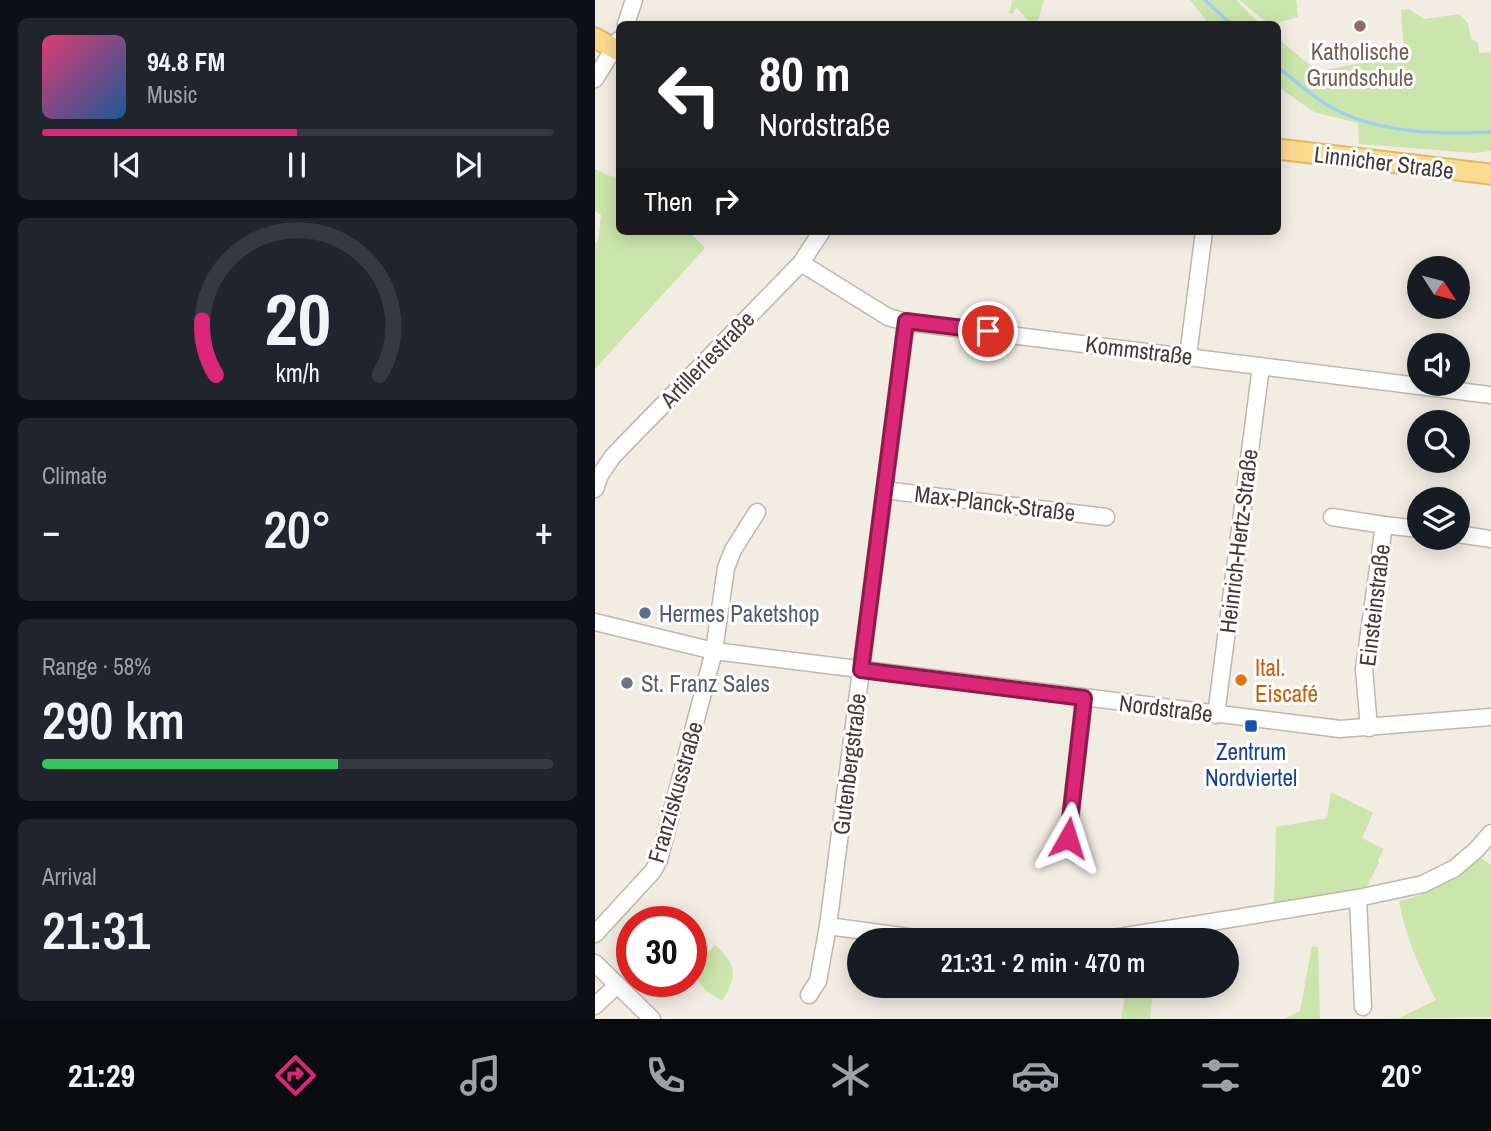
<!DOCTYPE html>
<meta charset="utf-8">
<style>
:root{--surface:#171b24;--page:#20242c;--text:#f1f3f6;--muted:#9ea1a6;--line:#363941;--accent:#db2777}
body{margin:0;font-family:"Archivo Narrow",sans-serif;background:var(--page);color:var(--text);height:100vh;display:flex;flex-direction:column;font-size:26px;white-space:nowrap}
*{box-sizing:border-box;margin:0}
p{font-size:23px;color:var(--muted)}
.icon{flex:none;width:38px;height:38px;fill:none;stroke:currentColor;stroke-width:2;stroke-linecap:round;stroke-linejoin:round}
.map{position:relative;flex:1;overflow:hidden}
.panel{display:flex;flex-direction:column;gap:18px;padding:18px;background:#0d0f14;width:595px}
.panel>*{flex:none}
.guide{position:absolute;left:21px;top:21px;width:665px;height:214px;border-radius:10px;box-shadow:0 4px 18px #0003;background:#202124;color:#fff;overflow:hidden}
.needle{width:46px;rotate:126deg}
.controls{position:absolute;left:812px;top:256px;display:grid;gap:14px}
.controls a{display:grid;place-items:center;width:63px;height:63px;border-radius:50%;background:var(--surface);box-shadow:0 4px 18px #0003;font-size:35px}
.speed{position:absolute;left:21px;top:906px;display:flex;gap:14px;font-size:35px;font-weight:700;text-align:center}
.speed>*{display:grid;place-content:center;width:91px;height:91px;border-radius:50%;background:var(--surface);box-shadow:0 4px 18px #0003;line-height:1}
.speed .limit{border:10px solid #d22;background:#fff;color:#111}
.pin{position:absolute;display:grid;place-items:center;width:60px;height:60px;color:#fff;margin:-30px;border:4px solid #fff;border-radius:50%;box-shadow:0 2px 7px #0007}
.me{position:absolute;width:77px;margin:-38px;rotate:6deg;stroke-linejoin:round;filter:drop-shadow(0 0 5px #0008)}
.turn{display:flex;align-items:center;gap:24px;height:147px;padding:0 28px;font-size:32px}
.turn .icon{width:91px;height:91px;stroke-width:2.5}
.turn b{display:block;font-size:49px;line-height:60px}
.then{display:flex;align-items:center;height:66px;padding:0 28px;background:#0003;gap:14px;font-size:26px}
.big{font-size:52px;font-weight:600;line-height:1.1}
.panel .widget{flex:1;display:flex;flex-direction:column;justify-content:center;gap:10px;min-width:0;padding:0 24px;border-radius:10px;background:var(--page)}
.panel .dial{align-items:center;gap:0}
.dial svg{height:182px;overflow:visible;fill:none;stroke:var(--line);stroke-width:7;stroke-linecap:round;text-anchor:middle}
.dial text{fill:var(--text);stroke:none}
.song{display:flex;align-items:center;gap:21px}
.cover{width:84px;height:84px;border-radius:10px;background:linear-gradient(135deg,hsl(340 70% 55%),hsl(210 70% 35%))}
.played{height:7px;border-radius:4px;background:linear-gradient(90deg,var(--accent) 50%,var(--line) 50%)}
.keys{display:flex;justify-content:space-around;direction:ltr}
.heat{display:flex;justify-content:space-between;align-items:center;font-size:38px;direction:ltr}
.charge{height:10px;border-radius:5px;background:linear-gradient(90deg,#34c759 58%,var(--line) 0)}
.trip{position:absolute;left:252px;top:928px;width:392px;height:70px;border-radius:35px;background:var(--surface);box-shadow:0 4px 18px #0003;font-weight:600;line-height:70px;text-align:center}
.dock{display:flex;height:112px;justify-content:space-around;align-items:center;background:#090b0e;color:var(--muted)}
.dock .icon{width:49px;height:49px}
.dock .selected{color:var(--accent)}
.dock b{font-size:32px;color:var(--text)}
main{display:flex;flex:1;min-height:0}
.map>svg:first-child{display:block}
.green{fill:#cce5ac}
.lines{fill:none;stroke-linecap:round;stroke-linejoin:round}
.stream{stroke:#9fcfee;stroke-width:3.5}
.minor-casing{stroke:#bfb7a9;stroke-width:19}
.major-casing{stroke:#e0b862;stroke-width:23}
.minor{stroke:#fff;stroke-width:16}
.major{stroke:#fcdb91;stroke-width:19}
.route-casing{stroke:#8e194d;stroke-width:18}
.route{stroke:#db2777;stroke-width:12}
.education-dot{fill:#8d6e63;stroke:#fff;stroke-width:2.5}
.service-dot{fill:#5c6f8a;stroke:#fff;stroke-width:2.5}
.food-dot{fill:#e8710a;stroke:#fff;stroke-width:2.5}
.worship-dot{fill:#6b7280;stroke:#fff;stroke-width:2.5}
.transit-dot{fill:#1a4fb4;stroke:#fff;stroke-width:2.5}
.labels{text-anchor:middle;dominant-baseline:central;stroke-width:6;stroke-linejoin:round;paint-order:stroke}
.education-label{font-size:23px;fill:#785e54;stroke:#fff}
.street-label{font-size:23px;fill:#433c33;stroke:#fff}
.service-label{font-size:23px;fill:#4e5e75;stroke:#fff;text-anchor:start}
.food-label{font-size:23px;fill:#c56008;stroke:#fff;text-anchor:start}
.worship-label{font-size:23px;fill:#5b616d;stroke:#fff;text-anchor:start}
.transit-label{font-size:23px;fill:#164399;stroke:#fff}
</style>
<main>
<section class="panel">
<div class="widget">
<div class="song"><i class="cover"></i><div><b>94.8 FM</b><p>Music</p></div></div>
<div class="played"></div>
<div class="keys"><svg class="icon" aria-label="previous" viewBox="0 0 24 24"><path d="M18 5L8 12l10 7zM5 5v14"/></svg><svg class="icon" aria-label="pause" viewBox="0 0 24 24"><path d="M8 5v14M16 5v14"/></svg><svg class="icon" aria-label="next" viewBox="0 0 24 24"><path d="M6 5l10 7-10 7zM19 5v14"/></svg></div>
</div>
<div class="widget dial"><svg viewBox="0 0 100 80">
<path d="M14 69A42 42 0 1 1 86 69"/>
<path d="M14 69A42 42 0 0 1 8 45" stroke="#db2777"/>
<text x="50" y="56" font-size="32" font-weight="700">20</text>
<text x="50" y="72" font-size="11">km/h</text>
</svg></div>
<div class="widget"><p>Climate</p>
<div class="heat"><a>−</a><b class="big">20°</b><a>+</a></div>
</div>
<div class="widget"><p>Range · 58%</p><b class="big">290 km</b><div class="charge"></div></div>
<div class="widget"><p>Arrival</p><b class="big">21:31</b></div>
</section>
<div class="map">
<svg width="896" height="1019" viewBox="0 0 896 1019">
<rect width="100%" height="100%" fill="#f1ede3"/>
<path class="green" d="M 420,0 L 449,0 L 442,24 L 436,24 L 421,7 L 418,13 L 414,14 L 417,1 Z
M 595,0 L 641,0 L 665,24 L 614,24 Z
M 644,0 L 701,0 L 703,17 L 685,22 L 683,25 L 674,24 Z
M 814,9 L 829,19 L 864,14 L 873,23 L 876,39 L 883,43 L 884,53 L 896,52 L 896,151 L 879,153 L 764,144 L 763,123 L 719,112 L 683,87 L 683,39 L 726,74 L 724,71 L 809,55 L 806,10 Z
M 0,169 L 24,180 L 24,231 L 94,231 L 110,248 L 0,369 L 0,244 L 3,241 L 6,215 L 0,211 Z
M 736,792 L 778,813 L 767,838 L 789,849 L 783,860 L 784,863 L 771,888 L 679,905 L 681,827 L 732,818 Z
M 886,858 L 896,865 L 896,1017 L 789,1019 L 804,1018 L 841,1000 C 824,966 811,939 804,901 C 835,895 862,878 886,858 Z
M 120,945 C 143,966 142,976 127,1001 L 111,991 L 96,970 Z
M 717,946 L 723,947 L 725,1019 L 689,1019 L 705,1011 Z
M 532,985 L 559,985 L 555,1019 L 526,1019 Z"/>
<g class="lines">
<path class="stream" d="M 610,0 L 636,24
M 682,66 C 701,82 721,100 743,111 C 788,133 847,135 896,132"/>
<g class="minor-casing">
<path id="minor" d="M 31,24 L 39,0
M 0,79 L 24,40
M 206,263 L 293,317 L 311,322 L 896,395
M 593,356 L 609,231
M 0,489 L 5,475 L 18,456 L 206,263 L 227,231
M 289,490 L 511,517
M 737,517 L 789,525
M 863,534 L 896,539
M 0,622 L 119,651 L 745,729 L 896,717
M 621,715 L 666,366
M 774,728 L 769,669 L 789,525 L 824,529
M 482,855 L 473,838 L 489,698
M 763,898 L 768,1007
M 233,926 L 336,940
M 0,934 L 58,871 L 64,860 L 119,651 L 131,568 L 138,550 L 162,512
M 506,940 L 763,898 L 828,884 L 860,868 L 881,850 L 896,833
M 0,963 L 57,1019
M 214,995 L 223,981 L 233,926 L 311,322
M 0,1006 L 22,985"/>
</g>
<g class="major-casing">
<path id="major" d="M 0,38 L 24,51
M 682,149 L 896,174"/>
</g>
<use href="#minor" class="minor"/>
<use href="#major" class="major"/>
</g>
<g class="lines">
<g class="route-casing">
<path id="route" d="M 393,331 L 311,321 L 266,670 L 489,698 L 473,838"/>
</g>
<use href="#route" class="route"/>
</g>
<circle class="education-dot" cx="765" cy="26" r="7"/>
<circle class="service-dot" cx="50" cy="613" r="7"/>
<circle class="food-dot" cx="646" cy="680" r="7"/>
<circle class="worship-dot" cx="32" cy="683" r="7"/>
<rect class="transit-dot" x="649" y="719" width="14" height="14" rx="3.5"/>
<g class="labels">
<g class="education-label">
<text x="765" y="51">Katholische<tspan x="765" dy="26">Grundschule</tspan></text>
</g>
<g class="street-label">
<text transform="translate(789 162) rotate(7)">Linnicher Straße</text>
<text transform="translate(544 350) rotate(7)">Kommstraße</text>
<text transform="translate(112 359) rotate(-46)">Artilleriestraße</text>
<text transform="translate(400 503) rotate(7)">Max-Planck-Straße</text>
<text transform="translate(643 541) rotate(-83)">Heinrich-Hertz-Straße</text>
<text transform="translate(779 605) rotate(-83)">Einsteinstraße</text>
<text transform="translate(571 708) rotate(7)">Nordstraße</text>
<text transform="translate(254 764) rotate(-83)">Gutenbergstraße</text>
<text transform="translate(80 792) rotate(-74)">Franziskusstraße</text>
</g>
<g class="service-label">
<text x="64" y="613">Hermes Paketshop</text>
</g>
<g class="food-label">
<text x="660" y="667">Ital.<tspan x="660" dy="26">Eiscafé</tspan></text>
</g>
<g class="worship-label">
<text x="46" y="683">St. Franz Sales</text>
</g>
<g class="transit-label">
<text x="656" y="751">Zentrum<tspan x="656" dy="26">Nordviertel</tspan></text>
</g>
</g>
</svg>
<div class="controls">
<a><svg class="needle" viewBox="-14 -14 28 28"><path d="M0-13l5 13h-10z" fill="#e53935"/><path d="M0 13l5-13h-10z" fill="#9ea1a6"/></svg></a>
<a><svg class="icon" aria-label="sound" viewBox="0 0 24 24"><path d="M4 9h4l5-4v14l-5-4H4zM17 9q2 3 0 6"/></svg></a>
<a><svg class="icon" aria-label="search" viewBox="0 0 24 24"><circle cx="10" cy="10" r="6"/><path d="M15 15l6 6"/></svg></a>
<a><svg class="icon" aria-label="layers" viewBox="0 0 24 24"><path d="M12 4l9 5-9 5-9-5zM3 14l9 5 9-5"/></svg></a>
</div>
<div class="speed"><div class="limit">30</div></div>
<div class="pin" style="left:393px;top:331px;background:#d93025"><svg class="icon" aria-label="arrive" viewBox="0 0 24 24"><path d="M6 21V4h12l-3 4 3 4H6"/></svg></div>
<svg class="me" style="left:473px;top:838px" viewBox="-20 -20 40 40"><path d="M0-17L14 15 0 8-14 15z" fill="#db2777" stroke="#fff" stroke-width="4"/></svg>
<div class="trip">21:31 · 2 min · 470 m</div>
<div class="guide">
<div class="turn"><svg class="icon" aria-label="left" viewBox="0 0 24 24"><path d="M17 20v-9H6M10 6l-5 5 5 5"/></svg><div><b>80 m</b>Nordstraße</div></div>
<div class="then">Then<svg class="icon" aria-label="right" viewBox="0 0 24 24"><path d="M7 20v-9h11M14 6l5 5-5 5"/></svg></div>
</div>
</div>
</main>
<nav class="dock">
<b>21:29</b>
<svg class="icon selected" aria-label="directions" viewBox="0 0 24 24"><path d="M12 3l9 9-9 9-9-9zM9 14v-3h6M13 9l2 2-2 2"/></svg>
<svg class="icon" aria-label="music" viewBox="0 0 24 24"><path d="M9 18V5l10-2v13"/><circle cx="6" cy="18" r="3"/><circle cx="16" cy="16" r="3"/></svg>
<svg class="icon" aria-label="phone" viewBox="0 0 24 24"><path d="M5 4h4l2 5-3 2q2 4 5 5l2-3 5 2v4C11 20 4 13 5 4z"/></svg>
<svg class="icon" aria-label="climate" viewBox="0 0 24 24"><path d="M12 3v18M4 7l16 10M4 17L20 7"/></svg>
<svg class="icon" aria-label="car" viewBox="0 0 24 24"><path d="M5 17H2v-5l4-1 3-4h7l3 4 3 1v5h-3M9 17h6M6 11h13"/><circle cx="7" cy="17" r="2"/><circle cx="17" cy="17" r="2"/></svg>
<svg class="icon" aria-label="filters" viewBox="0 0 24 24"><path d="M4 7h16M4 17h16"/><circle cx="9" cy="7" r="2"/><circle cx="15" cy="17" r="2"/></svg>
<b>20°</b>
</nav>
